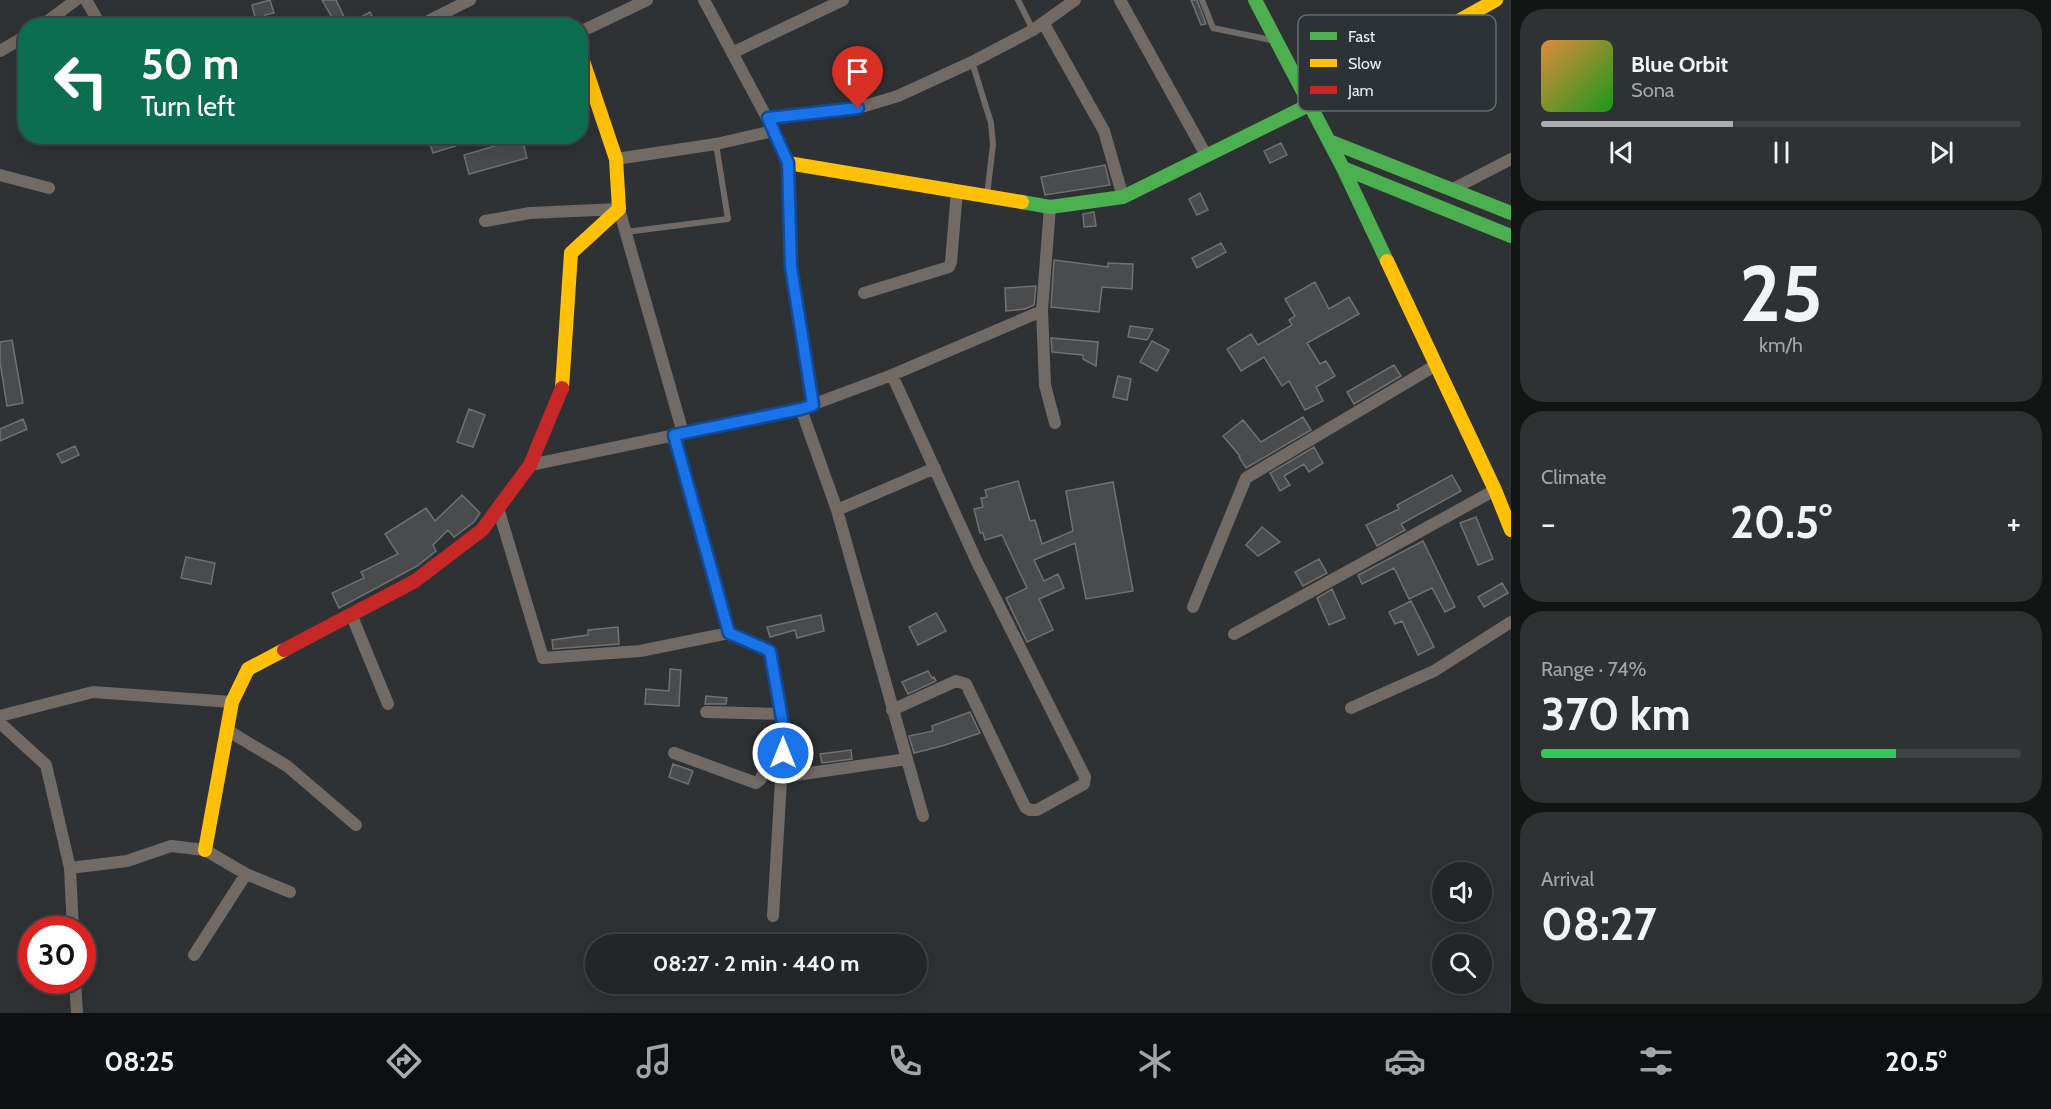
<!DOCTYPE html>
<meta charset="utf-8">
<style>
:root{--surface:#232627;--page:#2f3233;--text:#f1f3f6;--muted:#a3a5a7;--line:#404344;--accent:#aaadaf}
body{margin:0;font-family:Cabin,sans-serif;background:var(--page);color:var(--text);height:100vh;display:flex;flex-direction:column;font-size:22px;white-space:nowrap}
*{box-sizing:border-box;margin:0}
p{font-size:20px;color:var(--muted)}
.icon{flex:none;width:33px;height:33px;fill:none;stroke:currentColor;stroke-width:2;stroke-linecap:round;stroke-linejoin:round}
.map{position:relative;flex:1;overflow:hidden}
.side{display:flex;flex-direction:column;gap:9px;padding:9px;background:#131515;width:540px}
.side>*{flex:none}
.top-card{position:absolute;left:18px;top:18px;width:570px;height:126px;border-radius:24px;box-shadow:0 6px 24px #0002,0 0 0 2px var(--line);background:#0b6e4f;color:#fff;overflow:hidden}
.controls{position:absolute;left:1432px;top:862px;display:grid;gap:12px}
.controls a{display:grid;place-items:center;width:60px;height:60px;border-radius:50%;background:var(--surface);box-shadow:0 6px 24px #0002,0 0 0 2px var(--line);font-size:30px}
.speed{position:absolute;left:18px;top:916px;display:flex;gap:12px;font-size:30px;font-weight:700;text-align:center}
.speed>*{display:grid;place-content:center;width:78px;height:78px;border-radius:50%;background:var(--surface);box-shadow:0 6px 24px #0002,0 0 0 2px var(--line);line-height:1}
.speed .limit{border:9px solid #d22;background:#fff;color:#111}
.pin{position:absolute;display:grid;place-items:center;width:51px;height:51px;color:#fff;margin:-62px -26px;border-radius:50% 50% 50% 0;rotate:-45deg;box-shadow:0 0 6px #0007}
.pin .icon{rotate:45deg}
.me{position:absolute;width:66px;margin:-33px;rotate:0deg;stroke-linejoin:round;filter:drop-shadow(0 0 4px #0008)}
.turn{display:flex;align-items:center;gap:21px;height:126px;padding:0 24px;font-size:27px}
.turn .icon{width:78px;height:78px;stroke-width:2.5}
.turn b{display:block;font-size:42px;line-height:51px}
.big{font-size:45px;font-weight:800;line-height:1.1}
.side .widget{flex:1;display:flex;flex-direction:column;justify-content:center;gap:9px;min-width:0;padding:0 21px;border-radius:24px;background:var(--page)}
.side .dial{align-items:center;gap:0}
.dial b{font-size:78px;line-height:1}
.song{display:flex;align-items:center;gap:18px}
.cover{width:72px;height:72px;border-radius:9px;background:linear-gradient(135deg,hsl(30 70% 55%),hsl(120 70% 35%))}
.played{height:6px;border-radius:3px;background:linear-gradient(90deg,var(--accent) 40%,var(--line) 40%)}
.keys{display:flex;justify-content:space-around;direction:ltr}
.heat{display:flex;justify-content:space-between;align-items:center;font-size:33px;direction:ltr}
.charge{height:9px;border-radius:4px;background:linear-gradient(90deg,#34c759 74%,var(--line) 0)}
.trip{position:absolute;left:585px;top:934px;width:342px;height:60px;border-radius:30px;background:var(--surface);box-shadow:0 6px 24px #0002,0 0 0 2px var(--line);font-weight:800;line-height:60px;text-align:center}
.menu{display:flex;height:96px;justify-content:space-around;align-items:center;background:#0e0f10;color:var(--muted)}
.menu .icon{width:42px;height:42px}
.menu .on{color:var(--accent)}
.menu b{font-size:27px;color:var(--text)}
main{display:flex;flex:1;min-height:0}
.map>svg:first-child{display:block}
.building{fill:#4a4b4d;stroke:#707173;stroke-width:1.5}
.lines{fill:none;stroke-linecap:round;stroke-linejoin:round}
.lane{stroke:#726a64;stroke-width:6}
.street{stroke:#726a64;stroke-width:12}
.fast{stroke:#4caf50;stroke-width:14}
.slow{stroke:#ffc107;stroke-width:14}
.jam{stroke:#c62828;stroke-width:14}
.route-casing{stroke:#114b97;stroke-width:15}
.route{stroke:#1a73e8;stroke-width:10}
.key{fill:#2d3236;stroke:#666b6e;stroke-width:1.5}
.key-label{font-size:16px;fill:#eceff1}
</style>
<main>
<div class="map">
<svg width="1511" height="1013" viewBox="0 0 1511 1013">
<rect width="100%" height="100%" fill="#2f3234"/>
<path class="building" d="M 270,0 L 274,13 L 265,15 L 268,26 L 257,26 L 252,5 Z
M 322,0 L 336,0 L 346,21 L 337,26 Z
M 1191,0 L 1197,0 L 1206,24 L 1201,25 Z
M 370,12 L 377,26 L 345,26 Z
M 440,136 L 476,136 L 477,139 L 433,153 L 429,140 Z
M 522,138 L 527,158 L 469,174 L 464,155 Z
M 1281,143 L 1287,155 L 1270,163 L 1264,151 Z
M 1105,165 L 1110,185 L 1045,195 L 1041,177 Z
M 1200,193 L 1208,210 L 1197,215 L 1189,199 Z
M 1094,212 L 1096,226 L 1084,227 L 1083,214 Z
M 1221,243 L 1226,252 L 1197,268 L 1192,258 Z
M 1054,260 L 1108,267 L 1108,263 L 1133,264 L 1132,289 L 1102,287 L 1099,312 L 1051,307 Z
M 1315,282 L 1329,309 L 1349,297 L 1359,314 L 1307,343 L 1320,364 L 1326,361 L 1335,376 L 1316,387 L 1323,401 L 1305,410 L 1289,381 L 1282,386 L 1264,357 L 1241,371 L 1227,349 L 1251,334 L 1258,345 L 1292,325 L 1289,320 L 1295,316 L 1285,299 Z
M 1036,286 L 1034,305 L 1025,309 L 1006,311 L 1005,288 Z
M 1130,326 L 1153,329 L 1147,340 L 1128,337 Z
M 1051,338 L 1098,342 L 1096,366 L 1083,359 L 1083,355 L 1052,352 Z
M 12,340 L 23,403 L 7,406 L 0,362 L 0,342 Z
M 1152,341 L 1169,350 L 1157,371 L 1140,362 Z
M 1394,365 L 1401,376 L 1354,404 L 1347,392 Z
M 1118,376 L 1131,379 L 1127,400 L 1113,397 Z
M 469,409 L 485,415 L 473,447 L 457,442 Z
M 1303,417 L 1311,430 L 1246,468 L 1239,457 L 1240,456 L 1223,436 L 1243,420 L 1261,442 Z
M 23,419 L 27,429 L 0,441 L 0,429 Z
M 75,446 L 79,455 L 62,463 L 57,454 Z
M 1314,447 L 1323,463 L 1309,472 L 1304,464 L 1284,476 L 1290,485 L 1280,491 L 1270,473 Z
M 1452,475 L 1461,491 L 1401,524 L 1405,530 L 1377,546 L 1366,525 L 1399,509 L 1397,505 Z
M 1018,481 L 1030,521 L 1035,520 L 1042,544 L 1073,531 L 1066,491 L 1113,482 L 1133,591 L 1086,599 L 1075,543 L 1034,560 L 1044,581 L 1058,574 L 1064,588 L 1039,599 L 1053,630 L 1027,642 L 1006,598 L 1027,588 L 1002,535 L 985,540 L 983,533 L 980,533 L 974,509 L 983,507 L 981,498 L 987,497 L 985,490 Z
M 462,495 L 480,513 L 474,522 L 454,537 L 448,530 L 433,545 L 436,551 L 417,566 L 339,608 L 332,593 L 364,578 L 361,572 L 398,554 L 385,534 L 426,508 L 435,521 Z
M 1476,517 L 1493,559 L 1478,565 L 1460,523 Z
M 1262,527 L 1280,542 L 1258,556 L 1246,545 Z
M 1423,541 L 1455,607 L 1445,612 L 1432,588 L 1409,599 L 1394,568 L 1362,584 L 1358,575 Z
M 186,557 L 215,563 L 211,584 L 181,578 Z
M 1319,559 L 1327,573 L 1303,586 L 1295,572 Z
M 1502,583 L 1508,593 L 1484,607 L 1478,597 Z
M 1332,589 L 1345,618 L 1329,625 L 1317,598 Z
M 1411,601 L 1434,647 L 1418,655 L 1402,621 L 1395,624 L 1389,612 Z
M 936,613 L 946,631 L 918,645 L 909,627 Z
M 821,615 L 824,631 L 797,638 L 795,630 L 770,637 L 767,627 Z
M 618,627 L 619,644 L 553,649 L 552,640 L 588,635 L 588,630 Z
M 670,669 L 681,670 L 679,706 L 645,704 L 646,689 L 669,691 Z
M 928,671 L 932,678 L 934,677 L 936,681 L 908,694 L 902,682 Z
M 706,696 L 727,698 L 726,704 L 705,704 Z
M 970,712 L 980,733 L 942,746 L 914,753 L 909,736 L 933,731 L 932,726 Z
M 851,750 L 852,759 L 822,763 L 820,754 Z
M 673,764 L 693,771 L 688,784 L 669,777 Z"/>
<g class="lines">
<path class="lane" d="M 1018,0 L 1033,30
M 1202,0 L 1213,28 L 1271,40
M 972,62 L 991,123 L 993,145 L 987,195
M 626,232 L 728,219 L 716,144"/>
<path class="street" d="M 86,0 L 101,26
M 704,0 L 767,118 L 788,163 L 791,267 L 813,405
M 1120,0 L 1206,155
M 1044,24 L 1104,131 L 1123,197
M 41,26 L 76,0
M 418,26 L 470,0
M 580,32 L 647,0
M 0,51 L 26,36
M 732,53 L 843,0
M 767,118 L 858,108 L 898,96 L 972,62 L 1033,30 L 1075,0
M 616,159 L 716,144 L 773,131
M 0,175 L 49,188
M 1453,189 L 1511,159
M 1050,207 L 1042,311 L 1045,385 L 1055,423
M 485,221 L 530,213 L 619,209 L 683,433
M 864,293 L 949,267 L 951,262 L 957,191
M 801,409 L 837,510 L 923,816
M 674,435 L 729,633 L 770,651 L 784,730 L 773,916
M 530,465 L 801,409 L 892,375 L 1042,311
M 498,508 L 543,658 L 640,651 L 729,633
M 837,510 L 935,468
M 1193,607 L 1246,478 L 1436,365
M 351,614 L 388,704
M 1234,634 L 1495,490
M 1351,708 L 1434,671 L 1511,622
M 892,710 L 956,681 L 966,684 L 1025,807 L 1030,810 L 1037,810 L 1084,784 L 1085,777 L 977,562 L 892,375
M 706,712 L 781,714
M 0,716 L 93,692 L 232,702
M 0,723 L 46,765 L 70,868 L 73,930
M 227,730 L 287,766 L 356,825
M 674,753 L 756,783 L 760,780 L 781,737
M 782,777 L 907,759
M 70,868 L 127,861 L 171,846 L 205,850 L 246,874 L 290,892
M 194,955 L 246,874
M 75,981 L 77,1013"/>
<path class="fast" d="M 1255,0 L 1343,168 L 1387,261
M 1329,141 L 1511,213
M 1343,168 L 1511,236
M 1022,202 L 1050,207 L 1123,197 L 1311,104 L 1390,59"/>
<path class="slow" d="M 1390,59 L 1496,0
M 788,163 L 1022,202
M 1387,261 L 1495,490 L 1511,530
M 562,388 L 571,253 L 619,209 L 616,159 L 580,52
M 205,850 L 232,702 L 248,669 L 284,650"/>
<path class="jam" d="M 284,650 L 415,581 L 482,530 L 530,465 L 562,388"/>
</g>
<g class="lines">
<g class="route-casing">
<path id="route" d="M 783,753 L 784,730 L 770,651 L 729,633 L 674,435 L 801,409 L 813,405 L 791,267 L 788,163 L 768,118 L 858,108"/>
</g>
<use href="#route" class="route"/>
</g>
<rect x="1298" y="15" width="198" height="96" rx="9" class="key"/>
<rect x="1310" y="32" width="27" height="8" fill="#4caf50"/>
<rect x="1310" y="59" width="27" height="8" fill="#ffc107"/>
<rect x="1310" y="86" width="27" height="8" fill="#c62828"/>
<g class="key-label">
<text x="1348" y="42">Fast</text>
<text x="1348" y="69">Slow</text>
<text x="1348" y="96">Jam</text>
</g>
</svg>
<div class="controls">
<a><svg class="icon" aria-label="sound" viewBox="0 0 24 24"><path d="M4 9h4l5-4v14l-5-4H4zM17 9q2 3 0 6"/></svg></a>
<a><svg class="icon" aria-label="search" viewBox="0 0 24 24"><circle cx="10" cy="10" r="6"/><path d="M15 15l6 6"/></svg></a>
</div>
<div class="speed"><div class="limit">30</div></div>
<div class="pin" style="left:858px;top:108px;background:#d93025"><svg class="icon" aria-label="arrive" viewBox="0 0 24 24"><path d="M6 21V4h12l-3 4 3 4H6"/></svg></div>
<svg class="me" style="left:783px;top:753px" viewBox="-20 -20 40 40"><circle r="17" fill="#1a73e8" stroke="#fff" stroke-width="3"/><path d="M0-11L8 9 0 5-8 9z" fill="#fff"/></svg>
<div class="trip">08:27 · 2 min · 440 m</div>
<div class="top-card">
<div class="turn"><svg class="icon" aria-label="left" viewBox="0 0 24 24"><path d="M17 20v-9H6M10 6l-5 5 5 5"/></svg><div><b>50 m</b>Turn left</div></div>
</div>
</div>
<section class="side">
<div class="widget">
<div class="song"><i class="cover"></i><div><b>Blue Orbit</b><p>Sona</p></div></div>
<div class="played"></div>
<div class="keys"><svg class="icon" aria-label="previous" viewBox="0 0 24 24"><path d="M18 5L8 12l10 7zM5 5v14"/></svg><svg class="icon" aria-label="pause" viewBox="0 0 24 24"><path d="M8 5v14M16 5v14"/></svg><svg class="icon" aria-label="next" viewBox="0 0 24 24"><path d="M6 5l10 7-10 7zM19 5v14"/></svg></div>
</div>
<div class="widget dial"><b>25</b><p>km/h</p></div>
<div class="widget"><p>Climate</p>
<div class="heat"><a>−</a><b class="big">20.5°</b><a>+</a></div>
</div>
<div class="widget"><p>Range · 74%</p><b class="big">370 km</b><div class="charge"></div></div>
<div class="widget"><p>Arrival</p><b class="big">08:27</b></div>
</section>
</main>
<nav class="menu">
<b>08:25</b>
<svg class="icon on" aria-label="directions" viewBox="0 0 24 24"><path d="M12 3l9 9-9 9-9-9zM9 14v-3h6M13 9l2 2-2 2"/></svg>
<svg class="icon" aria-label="music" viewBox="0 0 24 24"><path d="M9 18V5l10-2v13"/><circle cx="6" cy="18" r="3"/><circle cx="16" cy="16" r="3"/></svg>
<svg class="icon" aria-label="phone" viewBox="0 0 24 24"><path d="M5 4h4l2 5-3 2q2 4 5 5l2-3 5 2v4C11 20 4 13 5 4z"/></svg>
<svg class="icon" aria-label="climate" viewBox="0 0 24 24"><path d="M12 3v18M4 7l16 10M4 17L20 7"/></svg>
<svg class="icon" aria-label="car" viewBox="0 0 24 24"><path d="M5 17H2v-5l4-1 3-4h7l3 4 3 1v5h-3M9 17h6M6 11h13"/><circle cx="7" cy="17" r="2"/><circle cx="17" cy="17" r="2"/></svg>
<svg class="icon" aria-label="filters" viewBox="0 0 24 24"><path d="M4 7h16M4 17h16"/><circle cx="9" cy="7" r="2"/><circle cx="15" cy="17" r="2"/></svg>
<b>20.5°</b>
</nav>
